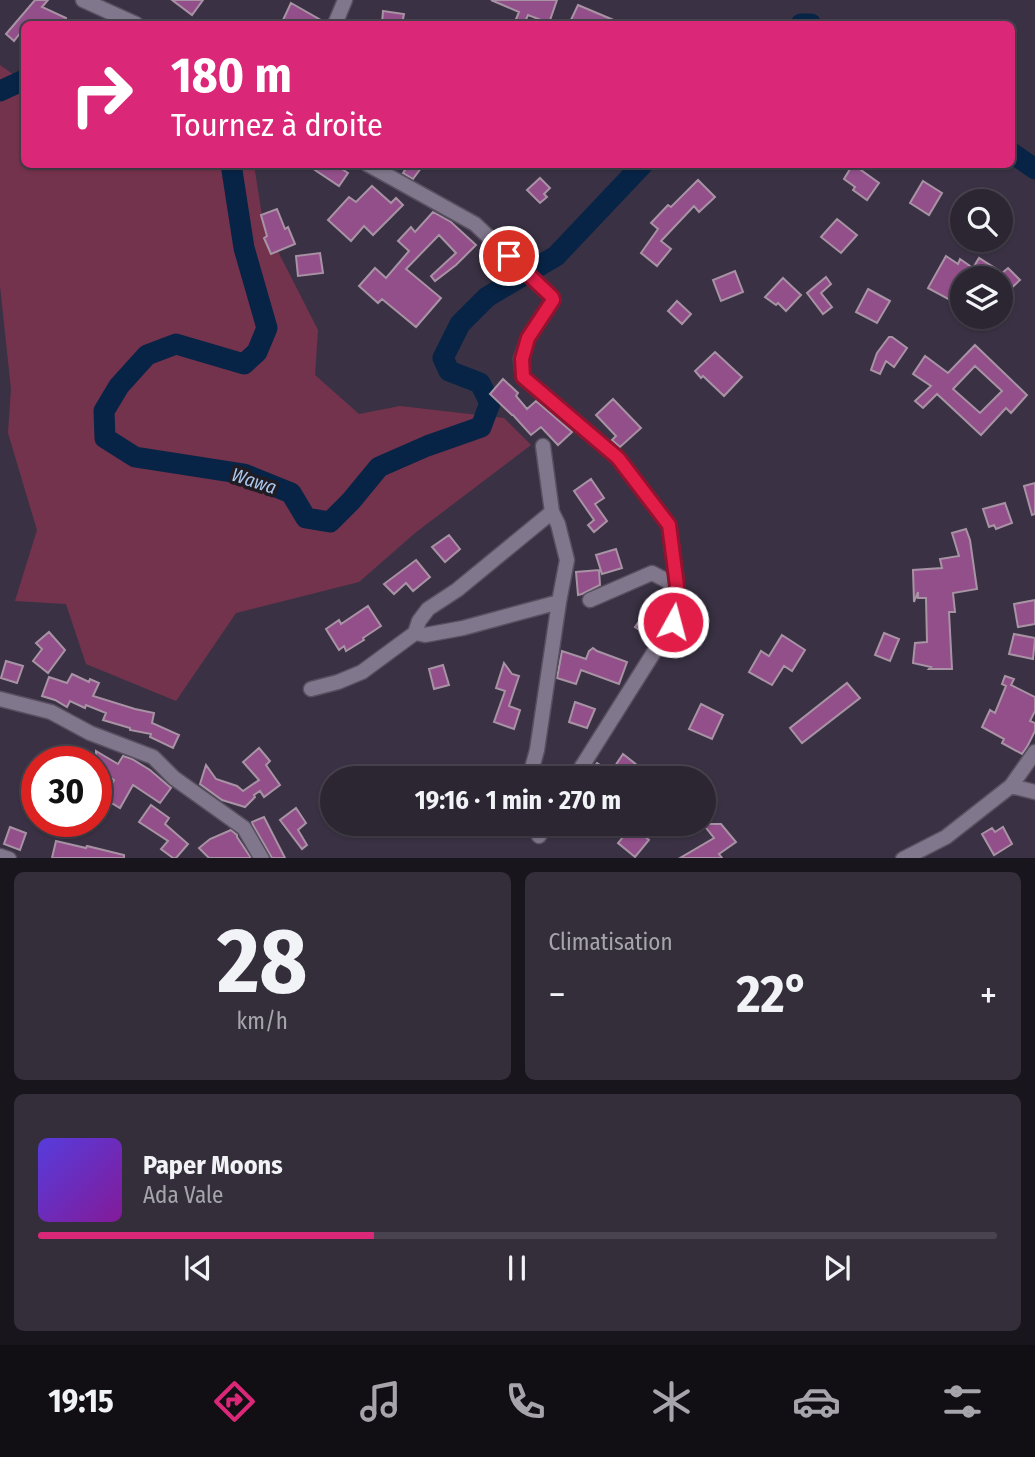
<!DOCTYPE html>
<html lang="fr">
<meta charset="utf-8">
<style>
:root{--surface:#2c2633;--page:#342e3b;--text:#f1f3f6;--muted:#a6a5ac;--line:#48434e;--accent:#db2777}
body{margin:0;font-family:"Fira Sans Condensed",sans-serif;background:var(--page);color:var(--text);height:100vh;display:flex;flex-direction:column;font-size:26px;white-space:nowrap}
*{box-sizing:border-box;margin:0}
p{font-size:23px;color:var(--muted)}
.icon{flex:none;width:38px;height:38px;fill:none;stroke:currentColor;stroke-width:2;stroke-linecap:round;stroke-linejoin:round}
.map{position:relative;height:858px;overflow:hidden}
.sheet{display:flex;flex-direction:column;gap:14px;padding:14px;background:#18151c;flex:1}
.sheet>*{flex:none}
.top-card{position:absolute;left:21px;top:21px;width:994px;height:147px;border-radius:10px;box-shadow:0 2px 5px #0004,0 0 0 2px var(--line);background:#db2777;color:#fff;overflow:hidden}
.controls{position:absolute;left:950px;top:189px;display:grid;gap:14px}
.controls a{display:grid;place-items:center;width:63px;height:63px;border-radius:50%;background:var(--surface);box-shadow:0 2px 5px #0004,0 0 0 2px var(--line);font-size:35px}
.speed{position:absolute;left:21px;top:746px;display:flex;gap:14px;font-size:35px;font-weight:700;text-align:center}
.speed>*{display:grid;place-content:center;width:91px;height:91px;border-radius:50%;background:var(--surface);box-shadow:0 2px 5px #0004,0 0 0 2px var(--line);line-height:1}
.speed .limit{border:10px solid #d22;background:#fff;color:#111}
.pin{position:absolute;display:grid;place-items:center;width:60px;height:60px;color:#fff;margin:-30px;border:4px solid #fff;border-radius:50%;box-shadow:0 2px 7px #0007}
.me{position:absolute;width:77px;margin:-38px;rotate:7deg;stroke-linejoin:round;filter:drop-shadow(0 0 5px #0008)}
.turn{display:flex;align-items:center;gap:24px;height:147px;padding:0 35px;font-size:32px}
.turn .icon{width:91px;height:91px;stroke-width:2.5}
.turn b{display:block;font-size:49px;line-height:60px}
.big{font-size:52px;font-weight:700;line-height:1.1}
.sheet .tile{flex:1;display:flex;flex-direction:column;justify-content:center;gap:10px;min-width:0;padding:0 24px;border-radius:10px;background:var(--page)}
.sheet .dial{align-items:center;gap:0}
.dial b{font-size:91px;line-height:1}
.song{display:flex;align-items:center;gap:21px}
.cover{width:84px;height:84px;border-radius:10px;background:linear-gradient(135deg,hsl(250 70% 55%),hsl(290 70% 35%))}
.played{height:7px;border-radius:4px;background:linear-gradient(90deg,var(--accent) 35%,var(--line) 35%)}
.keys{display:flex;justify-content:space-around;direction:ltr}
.heat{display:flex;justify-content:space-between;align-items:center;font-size:38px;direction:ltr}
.sheet .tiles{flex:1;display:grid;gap:14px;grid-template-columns:1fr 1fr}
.tile:last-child{grid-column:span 2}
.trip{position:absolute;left:320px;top:766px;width:396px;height:70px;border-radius:35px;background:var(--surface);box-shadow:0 2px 5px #0004,0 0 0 2px var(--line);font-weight:700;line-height:70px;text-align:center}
.dock{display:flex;height:112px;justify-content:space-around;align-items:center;background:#120f14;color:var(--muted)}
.dock .icon{width:49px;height:49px}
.dock .on{color:var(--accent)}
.dock b{font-size:32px;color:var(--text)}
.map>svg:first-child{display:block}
.green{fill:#74334c}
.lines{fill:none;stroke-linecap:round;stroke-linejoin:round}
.river{stroke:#072446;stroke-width:21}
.building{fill:#924f8a;stroke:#a893a4;stroke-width:2;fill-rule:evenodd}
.minor-casing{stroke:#585060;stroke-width:17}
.minor{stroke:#81778c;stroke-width:14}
.route-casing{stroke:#92132f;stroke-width:18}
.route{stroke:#e11d48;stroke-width:12}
.labels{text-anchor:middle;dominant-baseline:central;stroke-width:7;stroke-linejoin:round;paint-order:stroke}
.water-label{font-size:19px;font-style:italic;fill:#acc8ed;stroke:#201c24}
</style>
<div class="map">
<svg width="1035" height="859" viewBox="0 0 1035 859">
<rect width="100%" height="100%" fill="#3a3244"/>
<path class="green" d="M 0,65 L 24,82 L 24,164 L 254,165 L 263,222 L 318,330 L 315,375 L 359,414 L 400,406 L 504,418 L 531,445 L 415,533 L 359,582 L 236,613 L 176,701 L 86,664 L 66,604 L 15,601 L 37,530 L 8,433 L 11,389 L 0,286 Z"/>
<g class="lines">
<path class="river" d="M 801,24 L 811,24
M 0,91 L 24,80
M 1012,153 L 1035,169
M 231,164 L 244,248 L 267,328 L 257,352 L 244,364 L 176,344 L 147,355 L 119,386 L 104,411 L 105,438 L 135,457 L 244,474 L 291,493 L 306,518 L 330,522 L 351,501 L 379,467 L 427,446 L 481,427 L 490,403 L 480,383 L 449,371 L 443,358 L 460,324 L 487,297 L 556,256 L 643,164"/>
</g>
<path class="building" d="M 35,0 L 48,0 L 42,7 L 66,18 L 63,24 L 24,24 L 24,28 L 14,41 L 6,34 Z
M 172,0 L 203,0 L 192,15 Z
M 491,0 L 557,0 L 549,23 L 528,15 L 524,24 L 514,24 L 519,12 Z
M 291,3 L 326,23 L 325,24 L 291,24 L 283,20 Z
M 578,5 L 623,24 L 569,24 Z
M 383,11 L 404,14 L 402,24 L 382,24 Z
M 306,164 L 334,164 L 348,173 L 339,186 Z
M 409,164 L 424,164 L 413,179 L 403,173 Z
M 853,164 L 865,164 L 861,170 L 879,183 L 867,200 L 853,190 L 855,187 L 844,179 Z
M 540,178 L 550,188 L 544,194 L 547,197 L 540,203 L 527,190 Z
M 698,180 L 715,197 L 699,212 L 694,206 L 661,241 L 671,249 L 657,266 L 641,253 L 658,229 L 651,223 L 668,205 L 671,207 Z
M 923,181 L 942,193 L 929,215 L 910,203 Z
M 372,186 L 391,203 L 396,198 L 403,205 L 373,235 L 364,226 L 351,241 L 328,220 L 349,197 L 356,202 Z
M 277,209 L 285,229 L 288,227 L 295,244 L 271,254 L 264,238 L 267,236 L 261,215 Z
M 433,212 L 451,222 L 476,245 L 456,265 L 435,281 L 431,276 L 456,253 L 439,235 L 406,269 L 441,298 L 416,327 L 382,299 L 378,303 L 359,286 L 375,268 L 386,278 L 409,251 L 398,241 L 411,227 L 415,232 Z
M 837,219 L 857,235 L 841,253 L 821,237 Z
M 320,253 L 323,273 L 298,276 L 296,256 Z
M 946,256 L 958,264 L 960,259 L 973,268 L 979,258 L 995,268 L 988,278 L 962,278 L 950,300 L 928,288 Z
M 1008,268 L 1020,280 L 1006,293 L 1001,288 L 1001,274 Z
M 735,271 L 743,292 L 721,301 L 713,280 Z
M 826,277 L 831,284 L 821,293 L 832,307 L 823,314 L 807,293 Z
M 783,278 L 801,295 L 786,311 L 778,303 L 776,305 L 765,297 Z
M 868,289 L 890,301 L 877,323 L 856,312 Z
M 677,301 L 691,314 L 682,324 L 668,311 Z
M 889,337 L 892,337 L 907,348 L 894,367 L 886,361 L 880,374 L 871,370 L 877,353 Z
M 975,345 L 1027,395 L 1011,413 L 1006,408 L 981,435 L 937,394 L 923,408 L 915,401 L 931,386 L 913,374 L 925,356 L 948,373 ZM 975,366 L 1002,391 L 980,413 L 953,389 Z
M 715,352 L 742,377 L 724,396 L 703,376 L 701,378 L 695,371 Z
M 503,379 L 518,393 L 516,396 L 527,409 L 536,401 L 572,432 L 558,445 L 541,427 L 531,435 L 513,415 L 512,415 L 490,394 Z
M 613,399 L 641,428 L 620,447 L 612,440 L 616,436 L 596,415 Z
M 591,479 L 604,498 L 595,504 L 607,521 L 594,532 L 588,525 L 594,520 L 574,491 Z
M 1035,483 L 1035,514 L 1032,515 L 1024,486 Z
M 1005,503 L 1012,523 L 996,529 L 994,525 L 989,527 L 983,509 Z
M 966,529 L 970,540 L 977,589 L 953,593 L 955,612 L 949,612 L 952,669 L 929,669 L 931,667 L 913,663 L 915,643 L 927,642 L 926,598 L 918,598 L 918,592 L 914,602 L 913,570 L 942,568 L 940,559 L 959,556 L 952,533 Z
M 449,535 L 460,549 L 445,562 L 432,547 Z
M 616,549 L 622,568 L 602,574 L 596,555 Z
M 416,560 L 430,577 L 413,591 L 406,583 L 394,594 L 384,584 Z
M 599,570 L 600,585 L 582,594 L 578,595 L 576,572 Z
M 1035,600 L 1035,624 L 1018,627 L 1014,604 Z
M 368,606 L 381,626 L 363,638 L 364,640 L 346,651 L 344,646 L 339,650 L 326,629 L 339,620 L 341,624 Z
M 645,613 L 659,622 L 650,637 L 635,627 Z
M 49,632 L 65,650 L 48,673 L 33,661 L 42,649 L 36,643 Z
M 884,633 L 899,639 L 890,661 L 875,655 Z
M 1014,634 L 1035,638 L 1033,659 L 1009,654 Z
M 782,635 L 805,650 L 792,671 L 784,666 L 772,685 L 749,672 L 761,651 L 769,656 Z
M 593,648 L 597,651 L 627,662 L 619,684 L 581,670 L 576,684 L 557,678 L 562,651 L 586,659 L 589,651 Z
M 6,661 L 23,666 L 17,683 L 1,678 Z
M 504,663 L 512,674 L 519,676 L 509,706 L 520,710 L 514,729 L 494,722 L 505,691 L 496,688 Z
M 443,665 L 449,685 L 434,689 L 429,669 Z
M 72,674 L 89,682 L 90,679 L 99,683 L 93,696 L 135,709 L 154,713 L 152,723 L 179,735 L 173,748 L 150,737 L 151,734 L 130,730 L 130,728 L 103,720 L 106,713 L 86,705 L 85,708 L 70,701 L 67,707 L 55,700 L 42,696 L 49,677 L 67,683 Z
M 1005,676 L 1014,679 L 1011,685 L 1035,697 L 1035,711 L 1030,721 L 1035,723 L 1035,731 L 1028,745 L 1022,754 L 1002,743 L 1004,739 L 982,727 L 990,710 L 995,713 L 1006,686 L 1002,684 Z
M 847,683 L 860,698 L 802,743 L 790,728 Z
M 575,702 L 595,709 L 587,728 L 569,722 Z
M 701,704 L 723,715 L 712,739 L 689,729 Z
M 259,748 L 270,761 L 266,765 L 280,785 L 264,797 L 260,791 L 254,795 L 255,797 L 245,807 L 222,800 L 200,784 L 206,765 L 216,779 L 237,786 L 243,791 L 259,780 L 243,762 Z
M 96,751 L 118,764 L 123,756 L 132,759 L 150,770 L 171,788 L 160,803 L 133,785 L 120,808 L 103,798 L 114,780 L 96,769 Z
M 623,754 L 642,769 L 635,779 L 602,779 L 591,771 L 597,763 L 611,772 Z
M 151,805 L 169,818 L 165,824 L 188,844 L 176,858 L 173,858 L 161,849 L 168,841 L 139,822 Z
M 296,808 L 306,823 L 298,830 L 307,845 L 302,849 L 280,820 Z
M 264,817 L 285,858 L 272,858 L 253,825 L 252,822 Z
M 703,824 L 721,824 L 736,842 L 719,854 L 722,858 L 680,858 L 714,838 Z
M 632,826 L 649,840 L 635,857 L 618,843 Z
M 10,827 L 26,833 L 20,850 L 4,844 Z
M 1003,827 L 1012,844 L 994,855 L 982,834 L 992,828 L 995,832 Z
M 231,830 L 237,835 L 237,837 L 251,858 L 209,858 L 199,848 L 210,839 Z
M 56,841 L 86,848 L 87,846 L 124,855 L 124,858 L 52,858 Z"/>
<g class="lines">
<g class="minor-casing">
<path id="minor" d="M 83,0 L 136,24
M 335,24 L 345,0
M 367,164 L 475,224 L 552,297 L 553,300 L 528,338 L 521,359 L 523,377 L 618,458 L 669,525 L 677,586
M 415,633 L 425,635 L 463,628 L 559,602
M 311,689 L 338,682 L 362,672 L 415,633 L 419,621 L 428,609 L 457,590 L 552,512
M 0,699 L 51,712 L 90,733 L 153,757 L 174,778 L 244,828 L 262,859
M 529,779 L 537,750 L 559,602 L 567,560 L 558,524 L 552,512 L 543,446
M 574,779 L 673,622 L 677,586 L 652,573 L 590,600
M 1011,786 L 1035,792
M 533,824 L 539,836 L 546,824
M 0,856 L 9,859
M 903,859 L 946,837 L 1011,786 L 1035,752"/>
</g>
<use href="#minor" class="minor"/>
</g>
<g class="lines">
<g class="route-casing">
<path id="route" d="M 509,256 L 552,297 L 553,300 L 528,338 L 522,359 L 523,377 L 618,458 L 669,525 L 677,586 L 673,622"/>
</g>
<use href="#route" class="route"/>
</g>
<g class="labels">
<g class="water-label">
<text transform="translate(254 481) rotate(18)">Wawa</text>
</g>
</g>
</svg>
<div class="controls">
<a><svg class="icon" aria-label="search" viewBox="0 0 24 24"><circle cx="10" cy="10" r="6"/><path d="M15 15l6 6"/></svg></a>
<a><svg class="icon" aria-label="layers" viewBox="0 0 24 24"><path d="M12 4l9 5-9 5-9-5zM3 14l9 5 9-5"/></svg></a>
</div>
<div class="speed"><div class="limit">30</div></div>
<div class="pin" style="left:509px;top:256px;background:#d93025"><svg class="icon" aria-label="arrive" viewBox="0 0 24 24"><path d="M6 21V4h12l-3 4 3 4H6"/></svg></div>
<svg class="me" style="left:673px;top:622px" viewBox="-20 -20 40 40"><circle r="17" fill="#e11d48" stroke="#fff" stroke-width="3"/><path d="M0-11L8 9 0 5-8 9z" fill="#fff"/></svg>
<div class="trip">19:16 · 1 min · 270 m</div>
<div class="top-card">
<div class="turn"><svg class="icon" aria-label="right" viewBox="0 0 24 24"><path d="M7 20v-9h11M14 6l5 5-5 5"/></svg><div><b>180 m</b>Tournez à droite</div></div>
</div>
</div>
<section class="sheet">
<div class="tiles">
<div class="tile dial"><b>28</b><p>km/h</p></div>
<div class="tile"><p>Climatisation</p>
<div class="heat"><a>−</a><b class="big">22°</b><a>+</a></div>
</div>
<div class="tile">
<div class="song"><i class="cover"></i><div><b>Paper Moons</b><p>Ada Vale</p></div></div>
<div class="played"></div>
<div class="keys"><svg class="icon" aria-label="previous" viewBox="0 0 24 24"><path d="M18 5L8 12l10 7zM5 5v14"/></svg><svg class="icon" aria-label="pause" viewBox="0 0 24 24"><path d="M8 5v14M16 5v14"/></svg><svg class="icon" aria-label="next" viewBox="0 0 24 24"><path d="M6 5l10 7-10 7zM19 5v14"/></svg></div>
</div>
</div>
</section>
<nav class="dock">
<b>19:15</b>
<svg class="icon on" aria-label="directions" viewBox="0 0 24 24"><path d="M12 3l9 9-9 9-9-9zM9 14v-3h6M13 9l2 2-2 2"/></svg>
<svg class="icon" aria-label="music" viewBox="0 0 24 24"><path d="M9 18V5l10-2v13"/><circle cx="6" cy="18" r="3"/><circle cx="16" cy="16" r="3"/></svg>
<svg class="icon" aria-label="phone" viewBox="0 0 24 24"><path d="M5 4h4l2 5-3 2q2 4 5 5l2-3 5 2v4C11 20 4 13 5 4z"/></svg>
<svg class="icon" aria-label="climate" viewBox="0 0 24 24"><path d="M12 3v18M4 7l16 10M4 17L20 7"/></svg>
<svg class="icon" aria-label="car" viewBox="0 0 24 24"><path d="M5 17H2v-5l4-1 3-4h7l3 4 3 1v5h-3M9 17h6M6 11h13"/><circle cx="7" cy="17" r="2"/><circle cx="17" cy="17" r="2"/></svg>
<svg class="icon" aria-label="filters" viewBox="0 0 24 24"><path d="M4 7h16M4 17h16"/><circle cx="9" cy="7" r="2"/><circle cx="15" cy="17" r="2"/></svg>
</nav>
